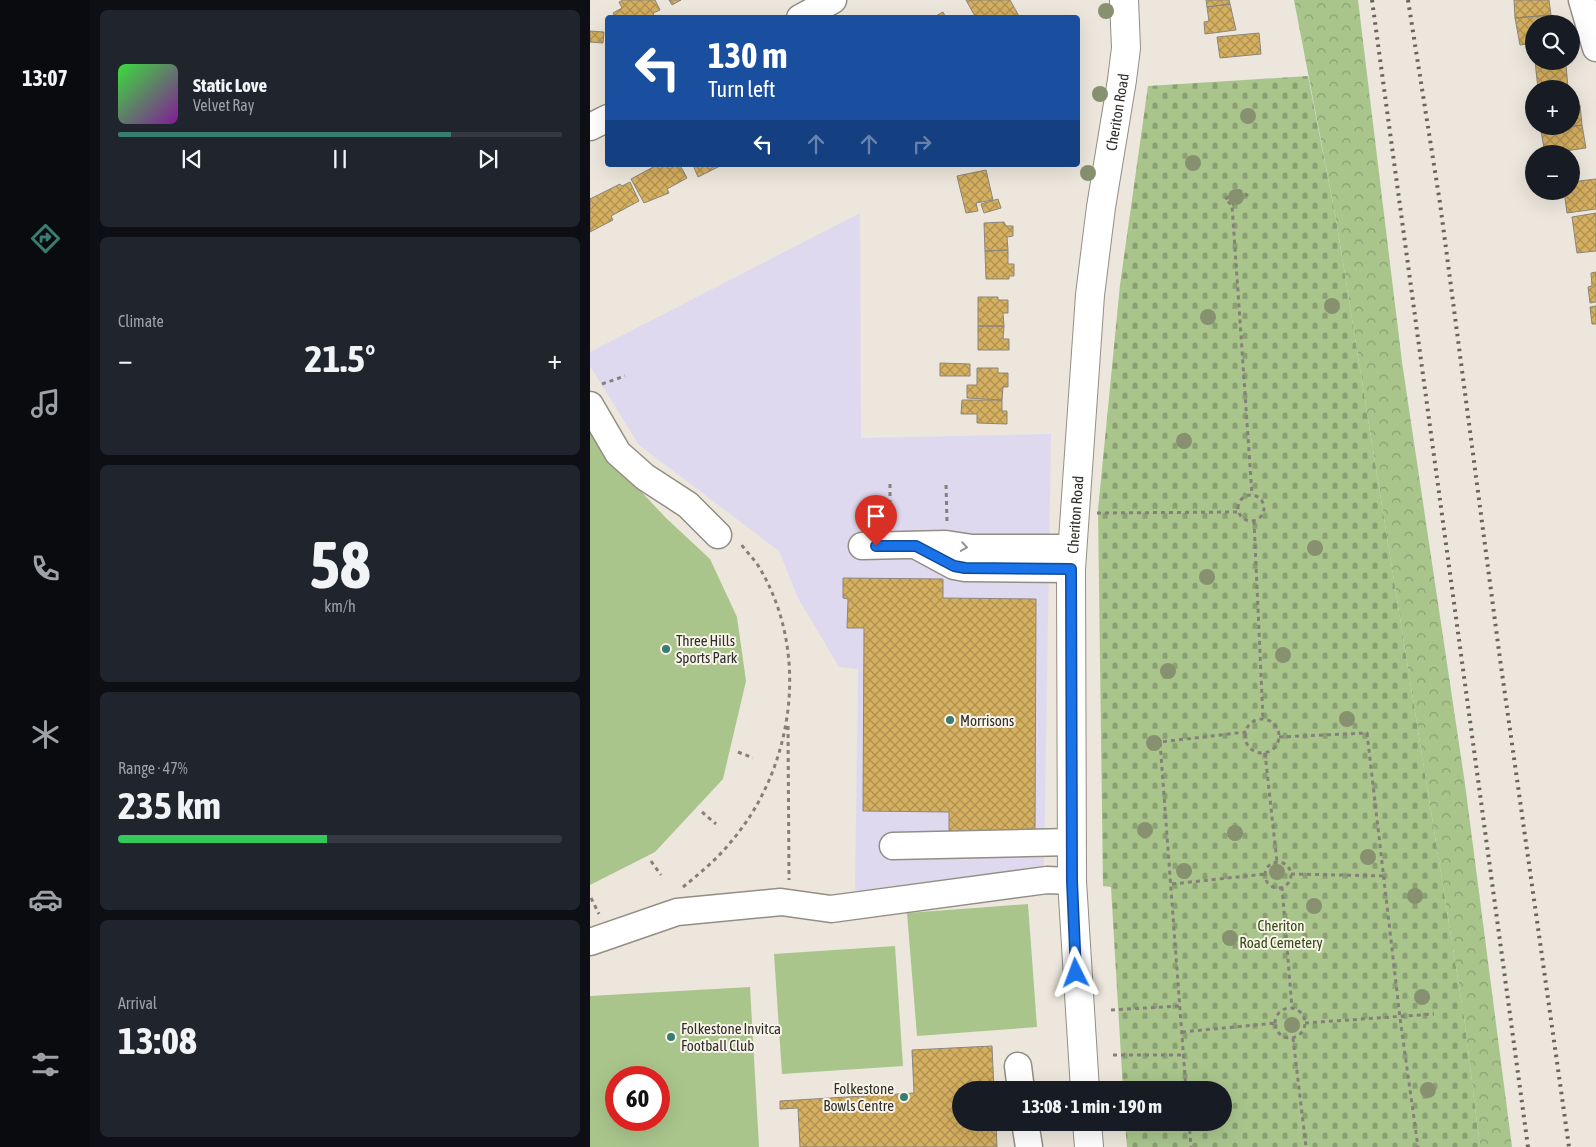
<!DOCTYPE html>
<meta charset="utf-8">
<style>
:root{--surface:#171b24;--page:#20242c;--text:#f1f3f6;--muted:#9ea1a6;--line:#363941;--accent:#387d71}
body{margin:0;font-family:"Asap Condensed",sans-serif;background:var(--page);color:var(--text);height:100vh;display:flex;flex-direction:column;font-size:19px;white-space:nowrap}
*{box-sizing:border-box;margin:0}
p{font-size:16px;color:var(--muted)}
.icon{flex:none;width:28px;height:28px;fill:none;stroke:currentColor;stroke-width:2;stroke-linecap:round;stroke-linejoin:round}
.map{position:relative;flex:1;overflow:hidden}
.panel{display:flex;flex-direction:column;gap:10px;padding:10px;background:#0d0f14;width:500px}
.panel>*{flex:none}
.banner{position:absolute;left:15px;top:15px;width:475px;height:152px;border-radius:5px;box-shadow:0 5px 20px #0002;background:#1a4fa0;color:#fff;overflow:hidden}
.tools{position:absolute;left:935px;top:15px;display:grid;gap:10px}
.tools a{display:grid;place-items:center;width:55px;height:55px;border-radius:50%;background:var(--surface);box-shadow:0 5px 20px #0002;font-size:25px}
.speed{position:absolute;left:15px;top:1066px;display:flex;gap:10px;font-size:25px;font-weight:700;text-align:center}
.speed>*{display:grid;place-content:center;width:65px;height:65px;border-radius:50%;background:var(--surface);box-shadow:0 5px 20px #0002;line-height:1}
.speed .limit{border:8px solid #d22;background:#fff;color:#111}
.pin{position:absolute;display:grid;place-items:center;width:42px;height:42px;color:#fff;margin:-51px -21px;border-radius:50% 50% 50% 0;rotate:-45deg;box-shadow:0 0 5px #0007}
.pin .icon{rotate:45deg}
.me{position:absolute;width:55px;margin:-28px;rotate:357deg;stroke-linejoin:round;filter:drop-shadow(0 0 4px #0008)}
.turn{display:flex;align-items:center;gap:18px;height:105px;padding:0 20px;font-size:22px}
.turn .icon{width:65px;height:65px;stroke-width:2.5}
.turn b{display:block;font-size:35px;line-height:42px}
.lanes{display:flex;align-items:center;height:48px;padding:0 20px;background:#0003;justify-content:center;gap:25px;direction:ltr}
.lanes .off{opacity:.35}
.big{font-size:38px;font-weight:700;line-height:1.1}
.panel .tile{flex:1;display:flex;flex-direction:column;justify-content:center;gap:8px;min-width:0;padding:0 18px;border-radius:8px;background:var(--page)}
.panel .dial{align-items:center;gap:0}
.dial b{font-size:65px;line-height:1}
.song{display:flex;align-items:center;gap:15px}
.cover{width:60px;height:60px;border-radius:8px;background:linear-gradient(135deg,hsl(120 70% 55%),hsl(290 70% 35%))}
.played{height:5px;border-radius:2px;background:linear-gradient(90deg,var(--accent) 75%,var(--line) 75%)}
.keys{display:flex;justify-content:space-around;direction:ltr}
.heat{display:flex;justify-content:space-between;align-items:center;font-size:28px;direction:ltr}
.charge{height:8px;border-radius:4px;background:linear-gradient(90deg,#34c759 47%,var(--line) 0)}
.trip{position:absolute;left:362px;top:1081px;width:280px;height:50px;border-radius:25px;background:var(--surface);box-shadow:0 5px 20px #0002;font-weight:700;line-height:50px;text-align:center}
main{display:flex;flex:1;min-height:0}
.dock{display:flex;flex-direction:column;width:90px;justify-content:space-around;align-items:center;background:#090b0e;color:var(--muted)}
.dock .icon{width:35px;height:35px}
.dock .on{color:var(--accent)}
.dock b{font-size:22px;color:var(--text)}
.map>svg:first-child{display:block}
.commercial{fill:#dfd9ef}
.forest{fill:url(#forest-crowns)}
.cemetery{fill:url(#cemetery-stones)}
.garden{fill:#a9c58c;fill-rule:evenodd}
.building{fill:url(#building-cross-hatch);stroke:#8b867c}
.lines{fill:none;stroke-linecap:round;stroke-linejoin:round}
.minor-casing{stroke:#938e84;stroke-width:29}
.major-casing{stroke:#938e84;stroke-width:30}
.path{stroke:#85817a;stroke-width:3;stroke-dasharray:4 4;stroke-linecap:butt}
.minor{stroke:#fff;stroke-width:26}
.major{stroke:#fff;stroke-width:28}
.rail{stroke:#67645e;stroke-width:4;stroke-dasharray:2.5 5;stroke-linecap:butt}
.tree{fill:#87916f}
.oneway{stroke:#989694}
.route-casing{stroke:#114b97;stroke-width:12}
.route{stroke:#1a73e8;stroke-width:9}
.poi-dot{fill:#387d71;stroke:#f9f4e9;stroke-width:2}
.labels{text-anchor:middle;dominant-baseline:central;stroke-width:4;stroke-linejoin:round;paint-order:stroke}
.street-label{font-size:15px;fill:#302e2a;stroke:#f9f4e9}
.poi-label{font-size:15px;fill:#302e2a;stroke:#f9f4e9;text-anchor:start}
.park-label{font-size:15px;fill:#344b16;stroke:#f9f4e9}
</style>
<main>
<nav class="dock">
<b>13:07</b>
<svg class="icon on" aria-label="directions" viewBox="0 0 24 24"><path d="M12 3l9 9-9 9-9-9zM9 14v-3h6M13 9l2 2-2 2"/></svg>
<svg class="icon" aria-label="music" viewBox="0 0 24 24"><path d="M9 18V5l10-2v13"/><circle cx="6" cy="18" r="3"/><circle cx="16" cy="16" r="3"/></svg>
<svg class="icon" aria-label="phone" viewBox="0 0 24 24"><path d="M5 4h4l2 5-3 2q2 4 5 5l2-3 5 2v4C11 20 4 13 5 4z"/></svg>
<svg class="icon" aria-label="climate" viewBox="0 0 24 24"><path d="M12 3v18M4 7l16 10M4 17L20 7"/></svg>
<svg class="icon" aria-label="car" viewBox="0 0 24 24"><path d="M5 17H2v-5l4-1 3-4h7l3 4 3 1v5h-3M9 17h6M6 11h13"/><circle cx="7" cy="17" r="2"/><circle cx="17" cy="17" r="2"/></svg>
<svg class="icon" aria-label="filters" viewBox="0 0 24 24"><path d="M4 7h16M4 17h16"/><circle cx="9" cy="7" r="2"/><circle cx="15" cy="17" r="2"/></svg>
</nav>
<section class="panel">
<div class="tile">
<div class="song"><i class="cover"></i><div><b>Static Love</b><p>Velvet Ray</p></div></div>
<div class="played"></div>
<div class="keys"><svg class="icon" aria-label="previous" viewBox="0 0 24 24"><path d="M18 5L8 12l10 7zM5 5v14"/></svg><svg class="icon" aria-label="pause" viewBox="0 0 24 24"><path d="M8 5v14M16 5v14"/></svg><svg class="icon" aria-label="next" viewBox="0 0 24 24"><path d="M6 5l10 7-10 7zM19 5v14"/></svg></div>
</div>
<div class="tile"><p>Climate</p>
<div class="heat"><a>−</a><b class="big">21.5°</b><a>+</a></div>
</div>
<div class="tile dial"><b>58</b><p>km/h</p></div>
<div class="tile"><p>Range · 47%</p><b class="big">235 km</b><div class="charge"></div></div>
<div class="tile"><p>Arrival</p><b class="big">13:08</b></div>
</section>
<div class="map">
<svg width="1006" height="1147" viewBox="0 0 1006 1147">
<defs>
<pattern id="forest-crowns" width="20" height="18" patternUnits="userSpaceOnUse" patternTransform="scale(1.25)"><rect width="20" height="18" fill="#a9c58c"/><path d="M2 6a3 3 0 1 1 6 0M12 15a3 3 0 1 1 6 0" fill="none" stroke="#8aa073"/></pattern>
<pattern id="cemetery-stones" width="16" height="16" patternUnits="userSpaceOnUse" patternTransform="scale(1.25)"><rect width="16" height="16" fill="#a9c58c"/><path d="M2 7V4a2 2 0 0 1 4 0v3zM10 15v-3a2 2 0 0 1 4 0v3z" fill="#8aa073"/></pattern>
<pattern id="building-cross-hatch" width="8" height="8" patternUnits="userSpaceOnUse" patternTransform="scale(1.25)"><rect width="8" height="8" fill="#d6b061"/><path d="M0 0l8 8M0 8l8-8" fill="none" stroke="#ae9050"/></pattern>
</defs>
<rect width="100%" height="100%" fill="#ece6dc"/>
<path class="commercial" d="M 270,213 L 271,438 L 461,434 L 454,867 L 265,891 L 268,669 L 249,667 L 208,598 L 189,551 L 49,445 L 0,366 L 0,352 Z"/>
<path class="forest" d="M 704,0 L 768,0 L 812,362 L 875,784 L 922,1147 L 890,1147 L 874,1017 L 746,219 Z"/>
<path class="cemetery" d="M 718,76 L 746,219 L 874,1017 L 890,1147 L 537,1147 L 535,1123 L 634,1122 L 634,1090 L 533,1090 L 521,887 L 513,886 L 508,510 L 530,285 L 558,86 Z"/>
<path class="garden" d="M 0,417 L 26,465 L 76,518 L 120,559 L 147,617 L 156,681 L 133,779 L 65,852 L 0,885 Z
M 438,904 L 447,1027 L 327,1036 L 317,913 Z
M 305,946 L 313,1066 L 192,1074 L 184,954 Z
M 160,987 L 169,1147 L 0,1147 L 0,996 ZM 26,1078 L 69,1078 L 69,1120 L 26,1120 Z"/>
<path class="building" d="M 33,0 L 65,0 L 70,10 L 63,13 L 65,18 L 26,18 L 23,13 L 32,8 L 29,2 Z
M 79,0 L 91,0 L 82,5 Z
M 376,0 L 420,0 L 430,18 L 386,18 Z
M 616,0 L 639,0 L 640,4 L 617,7 Z
M 924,0 L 959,0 L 961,15 L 925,18 Z
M 640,4 L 646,30 L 615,34 L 614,22 L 619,21 L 617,7 Z
M 353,12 L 356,18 L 342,18 Z
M 961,15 L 961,24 L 944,24 L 944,43 L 930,45 L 925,18 Z
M 0,31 L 14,32 L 13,43 L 0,42 Z
M 669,33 L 671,54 L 630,58 L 627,37 Z
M 945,61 L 968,61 L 968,67 L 976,65 L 978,88 L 948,89 Z
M 990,105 L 992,125 L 964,129 L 964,126 L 981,126 L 981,106 Z
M 992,125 L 996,148 L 955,154 L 951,131 Z
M 67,165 L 90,165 L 97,178 L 77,189 L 79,193 L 54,203 L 41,179 Z
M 103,165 L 130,165 L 130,166 L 108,177 Z
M 396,170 L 403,200 L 386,203 L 388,211 L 376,213 L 367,176 Z
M 1006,179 L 1006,209 L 977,213 L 974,191 L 981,191 L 981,182 Z
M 40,182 L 49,201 L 21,216 L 23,220 L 0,232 L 0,199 L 30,184 L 32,186 Z
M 408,199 L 411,208 L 394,213 L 391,204 Z
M 1006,213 L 1006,251 L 987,253 L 982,217 Z
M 414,222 L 416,226 L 423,226 L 423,236 L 417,237 L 418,250 L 395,251 L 394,223 Z
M 418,250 L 418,264 L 424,264 L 424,276 L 419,276 L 419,279 L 396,279 L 395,251 Z
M 1006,272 L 1006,302 L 1000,303 L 998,287 L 1002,286 L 1001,273 Z
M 388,297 L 408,297 L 408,300 L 418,300 L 418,313 L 413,313 L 414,326 L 388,326 Z
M 1006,306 L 1006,324 L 1002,324 L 1000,307 Z
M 388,326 L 414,326 L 413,339 L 419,339 L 419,350 L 388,350 Z
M 350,363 L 380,364 L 380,376 L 350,376 Z
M 387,368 L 408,368 L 408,373 L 418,373 L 418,387 L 413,387 L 412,400 L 377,398 L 377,385 L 387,385 Z
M 372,400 L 412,400 L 412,411 L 417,411 L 417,424 L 387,423 L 387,414 L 371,414 Z
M 253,578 L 353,579 L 353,598 L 446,599 L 445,837 L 359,836 L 359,812 L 273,811 L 274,628 L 257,628 L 258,599 L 253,598 Z
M 402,1046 L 404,1090 L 371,1090 L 371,1122 L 406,1122 L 407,1147 L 210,1147 L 208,1108 L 190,1109 L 190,1101 L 324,1093 L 322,1050 Z"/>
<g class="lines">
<g class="minor-casing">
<path id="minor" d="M 992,0 L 1006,48
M 210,18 L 243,0
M 0,127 L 18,118
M 0,405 L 28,453 L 55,477 L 98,505 L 128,535
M 272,546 L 356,544 L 382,548 L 482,548
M 327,546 L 364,566 L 375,568 L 481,569
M 303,846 L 482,842
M 0,942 L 87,912 L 191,902 L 241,909 L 457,880 L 482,881
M 428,1066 L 431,1090
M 435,1122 L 439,1147"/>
</g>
<g class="major-casing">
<g id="major">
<path id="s1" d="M 495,1090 L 482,881 L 481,569 L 500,295 L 511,207 L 532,80 L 536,48 L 534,0"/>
<path d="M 497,1122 L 499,1147"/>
</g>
</g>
<path class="path" d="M 66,165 L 67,165
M 642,205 L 657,195 L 648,190 L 635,199 L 642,205 L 662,495
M 12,384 L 35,376
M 300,484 L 300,522
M 356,485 L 357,522
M648 508a13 13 0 1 1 26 0a13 13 0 1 1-26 0Z
M 507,513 L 648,512
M 664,521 L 673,719
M655 736a17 17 0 1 1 34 0a17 17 0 1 1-34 0Z
M 198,726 L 199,880
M 689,737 L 777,733 L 810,1018 L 828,1147
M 148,752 L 163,758
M 675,753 L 687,862
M 112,812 L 126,824
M 61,861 L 71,875
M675 875a13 13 0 1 1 26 0a13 13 0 1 1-26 0Z
M 701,874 L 795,876
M 582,884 L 675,874
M 93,887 C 109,874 126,860 140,843 C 204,769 221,653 169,567 C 164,559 156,551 150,543
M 692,887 L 702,1008
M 1,898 L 9,914
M685 1023a15 15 0 1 1 30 0a15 15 0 1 1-30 0Z
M 521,1010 L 589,1006
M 715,1023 L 844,1014
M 592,1032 L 686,1023
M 703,1038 L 716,1147
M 523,1055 L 593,1055
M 596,1090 L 570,742 L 656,732
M 599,1122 L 601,1147"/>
<use href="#minor" class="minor"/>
<use href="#major" class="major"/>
<path class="rail" d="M 782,0 L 938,1147
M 818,0 L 850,203 L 910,659 L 979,1147"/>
</g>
<g class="tree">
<circle cx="516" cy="11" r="8"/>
<circle cx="510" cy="94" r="8"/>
<circle cx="658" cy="116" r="8"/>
<circle cx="603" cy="163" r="8"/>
<circle cx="498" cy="173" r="8"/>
<circle cx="646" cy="197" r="8"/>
<circle cx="742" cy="306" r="8"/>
<circle cx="618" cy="317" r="8"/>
<circle cx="594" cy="441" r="8"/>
<circle cx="725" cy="548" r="8"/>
<circle cx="617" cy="577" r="8"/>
<circle cx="693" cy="655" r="8"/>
<circle cx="578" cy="671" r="8"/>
<circle cx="757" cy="719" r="8"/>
<circle cx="564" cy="743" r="8"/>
<circle cx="555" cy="830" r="8"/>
<circle cx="645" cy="833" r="8"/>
<circle cx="778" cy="857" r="8"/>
<circle cx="594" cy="871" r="8"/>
<circle cx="687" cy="872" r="8"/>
<circle cx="825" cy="896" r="8"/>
<circle cx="724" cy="906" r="8"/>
<circle cx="640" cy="938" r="8"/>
<circle cx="832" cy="997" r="8"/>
<circle cx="702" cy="1025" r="8"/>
<circle cx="838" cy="1090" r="8"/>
</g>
<defs><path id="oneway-chevron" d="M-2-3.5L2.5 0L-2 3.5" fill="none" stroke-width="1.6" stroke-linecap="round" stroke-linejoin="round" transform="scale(1.25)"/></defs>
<use class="oneway" href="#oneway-chevron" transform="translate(374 547) rotate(9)"/>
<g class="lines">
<g class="route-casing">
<path id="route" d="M 286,546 L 326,546 L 364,566 L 375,568 L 481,569 L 482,881 L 486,973"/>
</g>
<use href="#route" class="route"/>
</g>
<g class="poi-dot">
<circle cx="76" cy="649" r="5"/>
<circle cx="360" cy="720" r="5"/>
<circle cx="81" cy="1037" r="5"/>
<circle cx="314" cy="1097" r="5"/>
</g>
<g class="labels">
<g class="street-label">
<text stroke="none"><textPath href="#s1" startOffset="981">Cheriton Road</textPath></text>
<text stroke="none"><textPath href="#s1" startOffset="576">Cheriton Road</textPath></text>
</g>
<g class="poi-label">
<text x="86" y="640">Three Hills<tspan x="86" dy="17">Sports Park</tspan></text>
<text x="370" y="720">Morrisons</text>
<text x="91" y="1028">Folkestone Invitca<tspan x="91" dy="17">Football Club</tspan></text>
<text x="304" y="1088" text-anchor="end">Folkestone<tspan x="304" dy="17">Bowls Centre</tspan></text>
</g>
<g class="park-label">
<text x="691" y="925">Cheriton<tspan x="691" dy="17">Road Cemetery</tspan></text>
</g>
</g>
</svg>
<div class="tools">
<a><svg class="icon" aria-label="search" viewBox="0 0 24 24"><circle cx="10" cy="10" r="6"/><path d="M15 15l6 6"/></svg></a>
<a>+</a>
<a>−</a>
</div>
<div class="speed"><div class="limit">60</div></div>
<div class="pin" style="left:286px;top:546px;background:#d93025"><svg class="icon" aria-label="arrive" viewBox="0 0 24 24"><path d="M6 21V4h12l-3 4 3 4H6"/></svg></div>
<svg class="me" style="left:486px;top:973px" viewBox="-20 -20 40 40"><path d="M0-17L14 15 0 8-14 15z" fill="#1a73e8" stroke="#fff" stroke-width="4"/></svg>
<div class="trip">13:08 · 1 min · 190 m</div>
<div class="banner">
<div class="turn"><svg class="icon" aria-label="left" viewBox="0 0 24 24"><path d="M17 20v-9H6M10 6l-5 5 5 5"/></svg><div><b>130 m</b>Turn left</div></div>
<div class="lanes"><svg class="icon" aria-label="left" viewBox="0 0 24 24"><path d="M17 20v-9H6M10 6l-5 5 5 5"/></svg><svg class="icon off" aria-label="ahead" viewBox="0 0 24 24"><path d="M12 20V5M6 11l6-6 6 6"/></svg><svg class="icon off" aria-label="ahead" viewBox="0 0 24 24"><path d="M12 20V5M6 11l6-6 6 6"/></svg><svg class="icon off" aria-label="right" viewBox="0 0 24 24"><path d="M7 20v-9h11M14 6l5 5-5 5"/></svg></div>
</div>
</div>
</main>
